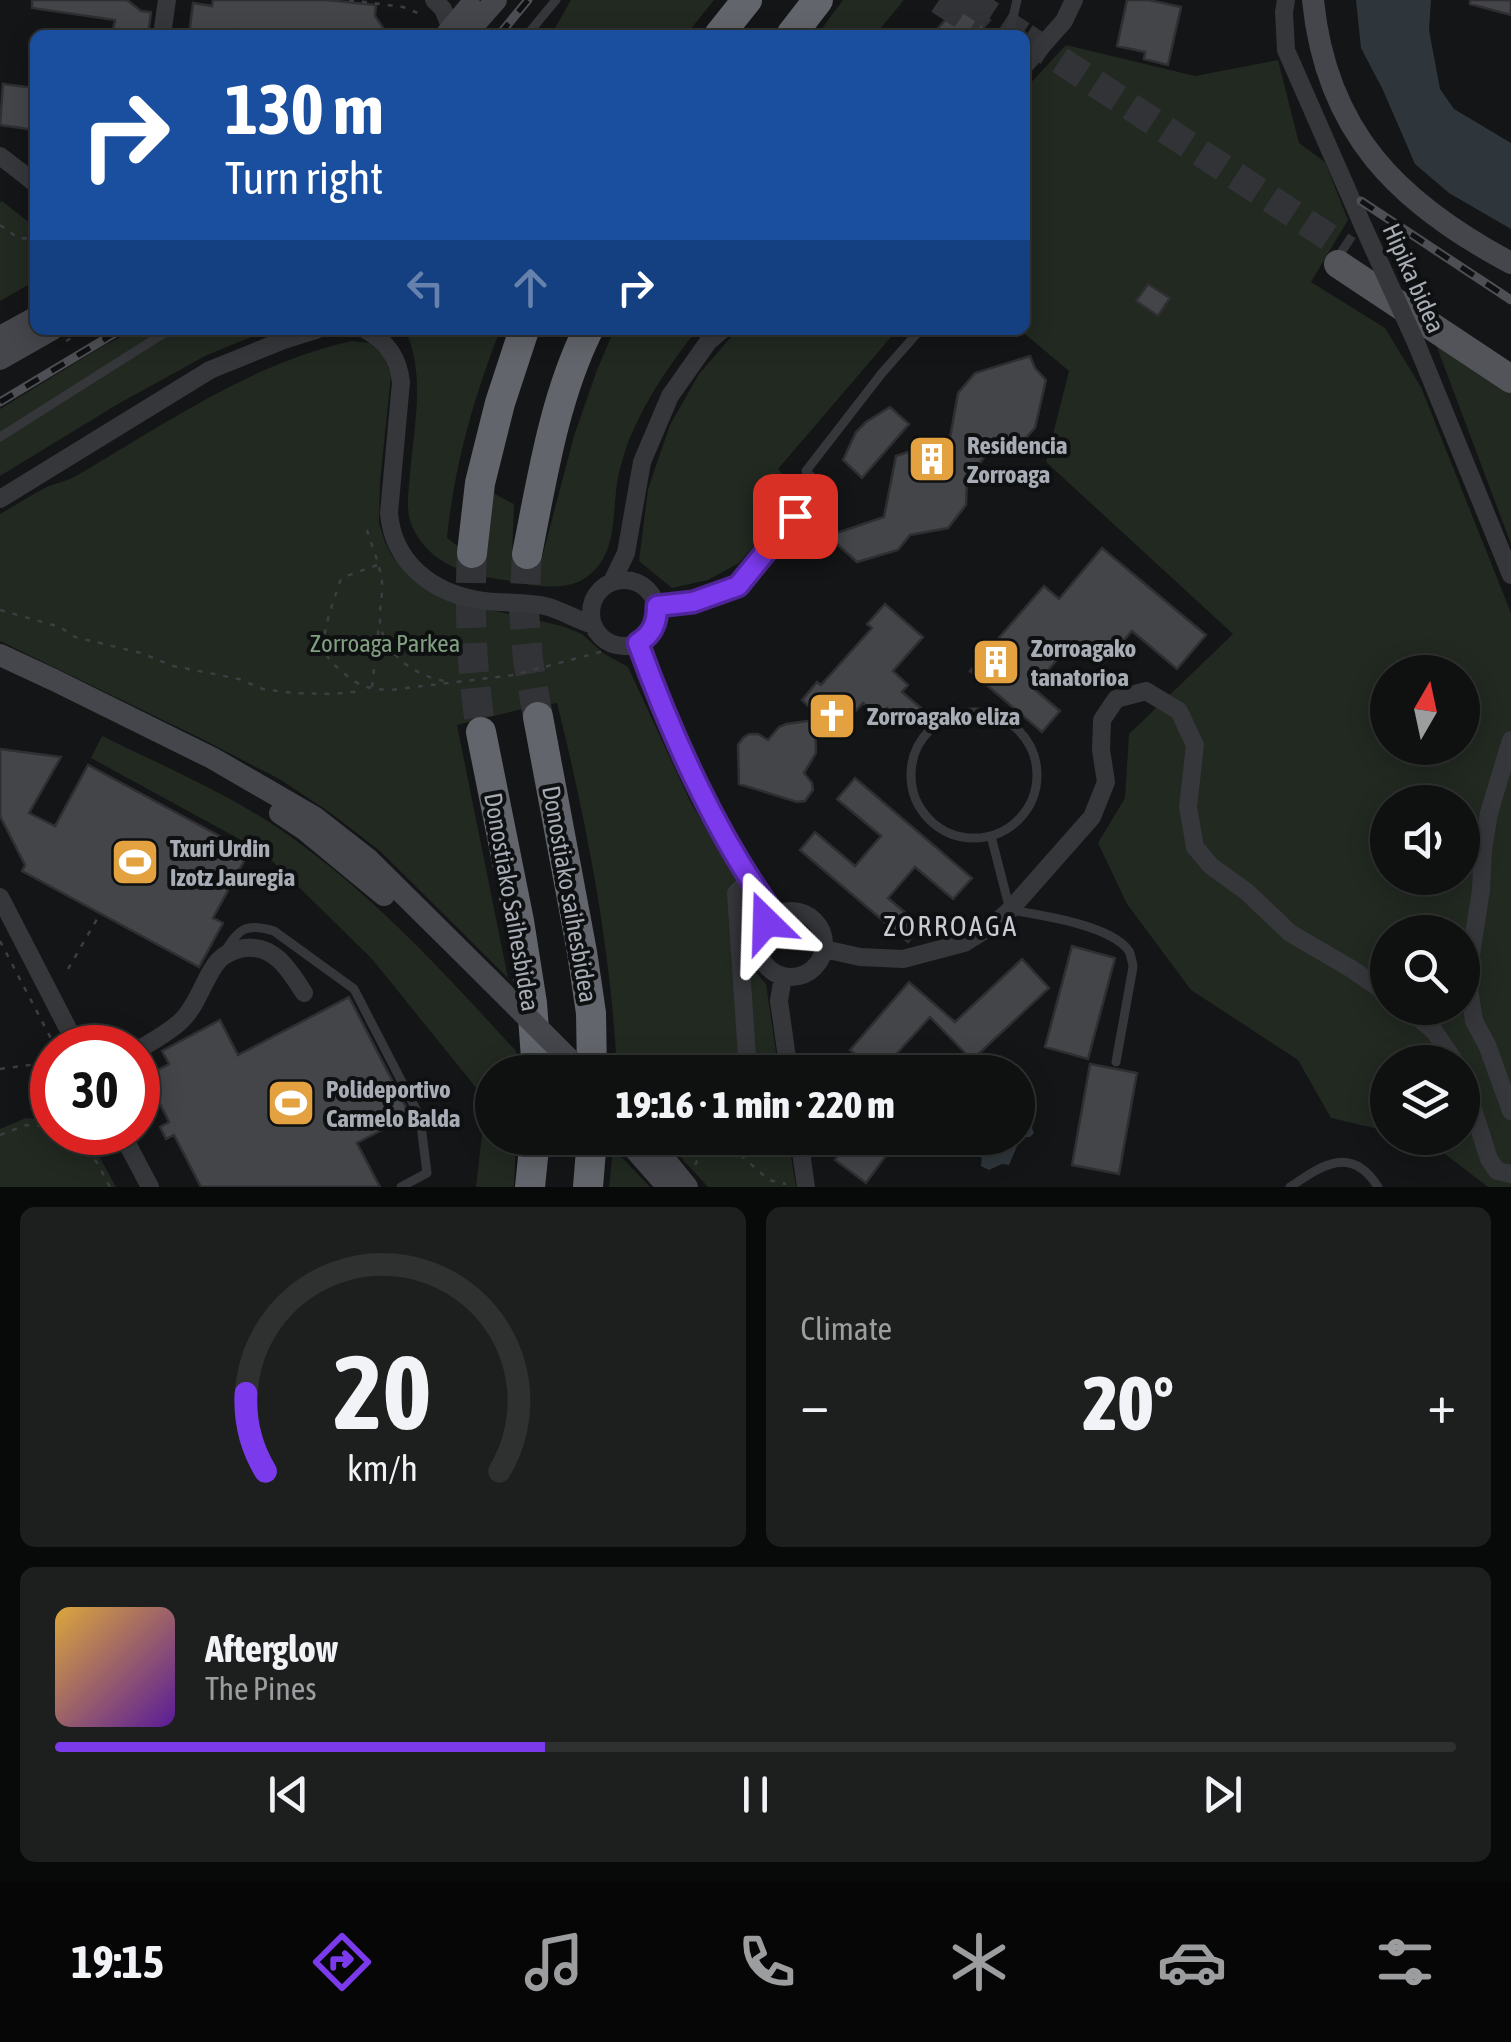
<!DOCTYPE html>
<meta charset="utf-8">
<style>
:root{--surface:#0f1010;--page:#1d1e1e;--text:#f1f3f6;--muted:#9b9d9f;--line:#2f3030;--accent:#7c3aed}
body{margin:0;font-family:"Asap Condensed",sans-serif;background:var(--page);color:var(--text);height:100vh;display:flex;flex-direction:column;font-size:38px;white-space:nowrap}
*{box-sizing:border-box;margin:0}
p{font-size:32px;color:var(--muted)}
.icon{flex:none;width:55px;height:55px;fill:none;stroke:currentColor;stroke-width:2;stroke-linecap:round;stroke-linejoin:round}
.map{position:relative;height:1187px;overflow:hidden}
.sheet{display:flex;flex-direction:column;gap:20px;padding:20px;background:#080909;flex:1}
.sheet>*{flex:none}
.banner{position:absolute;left:30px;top:30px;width:1000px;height:305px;border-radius:15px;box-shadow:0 5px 25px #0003,0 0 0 2px var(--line);background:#1a4fa0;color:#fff;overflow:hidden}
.needle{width:65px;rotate:9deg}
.tools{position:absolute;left:1370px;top:655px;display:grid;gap:20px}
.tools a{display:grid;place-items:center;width:110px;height:110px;border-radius:50%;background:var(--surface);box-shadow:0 5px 25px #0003,0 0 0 2px var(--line);font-size:50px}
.speed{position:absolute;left:30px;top:1025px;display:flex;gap:20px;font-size:50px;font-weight:700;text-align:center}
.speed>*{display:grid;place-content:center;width:130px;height:130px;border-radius:50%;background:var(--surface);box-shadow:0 5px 25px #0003,0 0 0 2px var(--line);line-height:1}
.speed .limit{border:15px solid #d22;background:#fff;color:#111}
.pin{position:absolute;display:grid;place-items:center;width:85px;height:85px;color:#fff;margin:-42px;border-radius:20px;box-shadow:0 5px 15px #0006}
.me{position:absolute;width:110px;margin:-55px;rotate:338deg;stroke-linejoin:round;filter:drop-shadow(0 0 8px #0008)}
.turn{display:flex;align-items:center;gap:35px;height:210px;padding:0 30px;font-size:45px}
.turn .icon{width:130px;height:130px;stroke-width:2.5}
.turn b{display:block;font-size:70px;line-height:85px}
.lanes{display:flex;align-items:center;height:95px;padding:0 30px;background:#0003;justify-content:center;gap:50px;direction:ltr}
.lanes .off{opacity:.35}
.big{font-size:75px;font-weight:800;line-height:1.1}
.sheet .widget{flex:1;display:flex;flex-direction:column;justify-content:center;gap:15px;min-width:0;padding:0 35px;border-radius:15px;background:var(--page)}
.sheet .dial{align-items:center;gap:0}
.dial svg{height:260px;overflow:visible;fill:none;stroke:var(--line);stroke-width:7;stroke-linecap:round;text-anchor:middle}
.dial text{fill:var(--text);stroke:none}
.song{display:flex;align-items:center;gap:30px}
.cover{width:120px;height:120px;border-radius:15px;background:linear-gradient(135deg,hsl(40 70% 55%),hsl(270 70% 35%))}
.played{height:10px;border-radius:5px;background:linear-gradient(90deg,var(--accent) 35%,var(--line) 35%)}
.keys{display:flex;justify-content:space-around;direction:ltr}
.heat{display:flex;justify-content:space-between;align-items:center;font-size:55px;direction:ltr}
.sheet .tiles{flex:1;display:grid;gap:20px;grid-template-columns:1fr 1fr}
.widget:last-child{grid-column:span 2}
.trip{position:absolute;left:475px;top:1055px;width:560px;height:100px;border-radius:50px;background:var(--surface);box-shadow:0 5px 25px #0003,0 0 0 2px var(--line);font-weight:800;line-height:100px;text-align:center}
.tab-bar{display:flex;height:160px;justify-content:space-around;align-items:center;background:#060606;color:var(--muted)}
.tab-bar .icon{width:70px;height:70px}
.tab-bar .on{color:var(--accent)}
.tab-bar b{font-size:45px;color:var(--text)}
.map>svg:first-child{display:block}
.green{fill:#212921;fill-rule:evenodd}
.water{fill:#2e363b}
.building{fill:#444549;stroke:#2f2f32;stroke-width:2.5}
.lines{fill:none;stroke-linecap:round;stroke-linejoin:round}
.primary-tunnel{stroke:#313336;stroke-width:28;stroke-dasharray:28 14;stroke-linecap:butt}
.highway-tunnel{stroke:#313336;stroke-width:30;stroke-dasharray:30 15;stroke-linecap:butt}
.path{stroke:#3c3e42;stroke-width:2.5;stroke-dasharray:5 8;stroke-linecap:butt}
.lane{stroke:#36373b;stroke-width:9}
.street{stroke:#36373b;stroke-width:18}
.secondary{stroke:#44464b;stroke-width:22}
.primary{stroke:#525459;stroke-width:28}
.highway{stroke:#62656b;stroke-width:30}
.rail-casing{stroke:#4d4f54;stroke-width:9}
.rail{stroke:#0f1011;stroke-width:5;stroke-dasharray:15;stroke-linecap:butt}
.street-bridge{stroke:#36373b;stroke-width:18}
.secondary-bridge{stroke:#44464b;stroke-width:22}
.route-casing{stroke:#51269a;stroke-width:25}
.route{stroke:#7c3aed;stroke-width:18}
.labels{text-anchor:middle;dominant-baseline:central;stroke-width:8;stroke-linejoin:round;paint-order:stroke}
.street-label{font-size:25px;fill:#a7acb5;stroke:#0f1011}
.poi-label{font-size:25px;font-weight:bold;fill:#a7acb5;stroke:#0f1011;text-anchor:start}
.park-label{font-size:25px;fill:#809f80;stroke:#0f1011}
.neighbourhood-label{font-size:28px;letter-spacing:2.5px;fill:#c8cbd2;stroke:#0f1011}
</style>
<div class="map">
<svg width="1511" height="1187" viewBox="0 0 1511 1187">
<rect width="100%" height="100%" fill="#141516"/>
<path class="green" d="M 571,0 L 714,0 L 686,35 L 551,35 Z
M 843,0 L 904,0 L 875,35 L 817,35 Z
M 1066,45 L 1195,76 L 1278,60 L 1299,143 L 1325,162 L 1348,220 L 1311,282 L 1385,328 L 1421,387 L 1511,613 L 1511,1187 L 1488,1187 L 1428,1141 L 1414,1138 L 1462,1138 L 1462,1062 L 1388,1062 L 1387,1131 L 1331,1118 L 1298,1060 L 1191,990 L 1127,904 L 1098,843 L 1125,798 L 1129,734 L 1233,634 L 1046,462 L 1069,371 L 1020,330 L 1025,330 L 1025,89 ZM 1388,672 L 1462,672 L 1462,748 L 1388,748 ZM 1388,802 L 1462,802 L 1462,878 L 1388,878 ZM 1388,932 L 1462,932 L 1462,1008 L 1388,1008 Z
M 2,201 L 35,227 L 35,281 L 0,301 L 0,202 Z
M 135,330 L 268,330 L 207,355 L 118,404 L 0,476 L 0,409 L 103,346 Z
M 405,330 L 500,330 C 474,397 454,466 447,538 L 463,550 L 493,493 L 514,504 L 512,559 L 541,561 L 574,436 L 597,370 L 614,330 L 697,330 C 669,365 646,399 629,440 C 624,454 619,470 617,484 C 612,517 617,554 588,576 C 563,596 521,582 492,578 C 459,573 426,559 412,526 C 405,510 409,490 410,473 C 414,427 426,373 405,330 Z
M 737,330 L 897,330 L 778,469 L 801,492 L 739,563 L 708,580 L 672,588 L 639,561 L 648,489 L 670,425 L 699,374 Z
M 352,341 L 370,343 L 383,355 L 391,375 L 380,482 L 379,523 L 385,542 L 392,556 L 406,573 L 431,590 L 460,603 L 562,626 L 582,634 L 603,653 L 628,667 L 690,801 L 755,913 L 746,930 L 746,956 L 752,968 L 766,984 L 779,1072 L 617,1072 C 611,948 587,824 557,703 L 522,709 L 457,725 L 508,978 L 380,851 L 332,814 L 281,780 L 198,737 L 0,641 L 0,514 C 16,505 31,495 47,487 C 56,483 67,481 76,476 C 163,425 251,363 352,341 Z
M 1436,344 L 1511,393 L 1511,544 L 1441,358 Z
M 102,736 C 169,769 242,799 302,845 C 383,905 448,977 516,1051 L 516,1072 L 492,1072 L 492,1138 L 516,1138 L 514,1187 L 476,1187 L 486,1100 L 372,959 L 263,852 L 91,758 Z
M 26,1118 L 52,1120 L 52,1132 L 79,1133 L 91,1141 L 116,1187 L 0,1187 L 0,1129 Z
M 663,1138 L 788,1138 L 796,1187 L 708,1187 Z
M 613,1148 L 650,1187 L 609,1187 Z"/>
<path class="water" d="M 1356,0 L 1431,0 L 1429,30 L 1440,89 L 1454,109 L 1511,143 L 1511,229 L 1449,193 L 1415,164 L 1383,90 L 1361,48 Z
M 1018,1113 L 1026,1113 L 1034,1133 L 1030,1137 L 1021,1137 L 1009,1165 L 1002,1164 L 989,1170 L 981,1166 L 982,1153 L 988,1138 L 1018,1138 Z"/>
<path class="building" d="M 32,0 L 127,0 L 141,11 L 151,12 L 148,35 L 112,35 L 115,20 L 32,8 Z
M 213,0 L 327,0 L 376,5 L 375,16 L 388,35 L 294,35 L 234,29 L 233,35 L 189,35 L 193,3 L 212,6 Z
M 963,0 L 967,0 L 990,20 L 977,35 L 932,35 Z
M 1127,0 L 1149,0 L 1181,7 L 1168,65 L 1144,59 L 1145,52 L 1117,46 Z
M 1470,0 L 1511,0 L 1511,15 L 1470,4 Z
M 3,84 L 35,88 L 35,130 L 0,125 Z
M 1148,284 L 1170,298 L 1158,316 L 1136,301 Z
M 1030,356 L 1035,368 L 1046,380 L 1035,428 L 1016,449 L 987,454 L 967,479 L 966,505 L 948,528 L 910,535 L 898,550 L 857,562 L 828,536 L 884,517 L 896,456 L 950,438 L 958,393 L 975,373 Z
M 890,407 L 909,424 L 862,478 L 843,460 L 856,432 L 866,422 Z
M 1102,548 L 1206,635 L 1177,669 L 1132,631 L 1100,667 L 1071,643 L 1033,688 L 1060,711 L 1042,732 L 970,671 L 1044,586 L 1059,599 Z
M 885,604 L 923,637 L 893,671 L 908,685 L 902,692 L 921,708 L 906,725 L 887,708 L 879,717 L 863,703 L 836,733 L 802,700 L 817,682 L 821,685 L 872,628 L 867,624 Z
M 815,720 L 816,753 L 804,773 L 812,783 L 813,790 L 805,801 L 797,802 L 739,784 L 738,745 L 743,738 L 749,734 L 758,734 L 768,740 L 779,727 L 786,724 Z
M 0,749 L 61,757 L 29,813 L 55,826 L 88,765 L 249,852 L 213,918 L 223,923 L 199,967 L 22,871 L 25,865 L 0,816 Z
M 855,778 L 972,878 L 953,899 L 915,867 L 888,898 L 921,926 L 908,942 L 800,850 L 815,832 L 855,866 L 881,836 L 837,799 Z
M 1072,946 L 1115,958 L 1088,1059 L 1045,1047 Z
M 1022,959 L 1049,988 L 972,1060 L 930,1017 L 880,1072 L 876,1072 L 850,1050 L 909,982 L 955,1022 Z
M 349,997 L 410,1115 L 357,1143 L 380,1187 L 201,1187 L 174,1135 L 166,1139 L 160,1127 L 169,1122 L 154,1092 L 138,1101 L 138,1080 L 169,1064 L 162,1051 L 220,1020 L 238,1055 Z
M 1090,1064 L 1137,1073 L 1119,1174 L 1072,1165 Z
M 851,1138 L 899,1138 L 866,1183 L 835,1160 Z"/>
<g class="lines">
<path class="primary-tunnel" d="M 939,0 L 980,27
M 968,0 L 1022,35
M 1025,37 L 1348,250"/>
<path class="highway-tunnel" d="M 472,553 C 469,616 472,669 481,732
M 527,554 L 524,612 L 528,660 L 538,717"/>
<path class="path" d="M 349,0 L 403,7 L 425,16
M 0,225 L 18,238 L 35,239
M 66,341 L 85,330
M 367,530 C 372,546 380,565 382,582 C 383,595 379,608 380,621 C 383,654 414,675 444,681
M 377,565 L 344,577 L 340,581 C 335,598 320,634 325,651 C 328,661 338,668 346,675 C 360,687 371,689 390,690 L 514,675 L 604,651
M 0,610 L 60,627 L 75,637 L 141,653 L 173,666 L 239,679 L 263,689 L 293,693 L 333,694 L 354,692 L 358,688
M 372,687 L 379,625
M 0,941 L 56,1048
M 68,969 L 100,914
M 0,1069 L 52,1062
M 68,1132 C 90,1145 98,1165 110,1187
M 0,1135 L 26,1125 L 52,1127
M 721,1138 L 769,1180 L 786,1184
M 695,1165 L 708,1138"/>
<path class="lane" d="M 527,35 L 556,0
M 1009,35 L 1017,0
M 0,437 L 169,330
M 657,607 C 687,603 724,600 746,578 L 819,485 L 806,471 L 882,373 L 920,330
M911 775a63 63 0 1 1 126 0a63 63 0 1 1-126 0Z
M 991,836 L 1010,910 C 1040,915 1111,925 1129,951 C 1130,953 1133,964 1133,967 L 1116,1062
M 224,953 C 239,929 245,922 274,931 L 354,989 L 420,1117 L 427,1173 L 401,1187
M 1290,1187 C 1321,1166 1351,1144 1378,1187"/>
<path class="street" d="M 434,0 L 443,9 L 451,29
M 1286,0 L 1284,12 L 1286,50 L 1364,228
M 162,35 L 167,0
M 1025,65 L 1064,21 L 1074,0
M 0,156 L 35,183
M 366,330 C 387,342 398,357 401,382 L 389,513 C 393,562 431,592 478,600 C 501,604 526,601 549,607 C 564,612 578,620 593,625
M 1417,345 L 1511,575
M 0,499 L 210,370 L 284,340 L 316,330
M591 613a33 33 0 1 1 66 0a33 33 0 1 1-66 0Z
M 612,582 L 626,553 L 642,462 L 670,396 L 708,342 L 722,330
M 638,643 C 673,739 715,831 774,915
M 1511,740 L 1489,813 L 1483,849 L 1481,890 L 1471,954 L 1469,988 L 1474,1021 L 1487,1045 L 1511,1111
M 0,897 L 78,1048
M758 944a33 33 0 1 1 66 0a33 33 0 1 1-66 0Z
M 824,949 L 860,957 L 903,959 L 964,943 L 993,925 L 1010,910 L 1092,817 L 1106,782 L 1101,750 L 1102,720 L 1116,699 L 1146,691 L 1179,711 L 1195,745 L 1188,807 L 1195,847 L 1211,866 L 1247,892 L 1290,933 L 1350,968 L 1388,994
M 783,976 L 779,1001 L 789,1072
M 1407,1008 L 1434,1031 L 1455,1062
M 138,1050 C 153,1041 170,1032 182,1020 C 199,1003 205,975 219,960 C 224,955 232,951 239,949 C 272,941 289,969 304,993
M 747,1056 L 736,893 L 749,880
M 1462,1075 L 1489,1159 L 1497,1171 L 1511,1174
M 121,1132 L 150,1187
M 799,1138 L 806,1187"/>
<path class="secondary" d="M 1313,0 C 1326,132 1398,203 1511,263
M 446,35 L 470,6
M 465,35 L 496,0
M 0,337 L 35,318
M 0,359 L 51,330
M 0,655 L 54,680 L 212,758 L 314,817 L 369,860 L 490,980
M 280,813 L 304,829 L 384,895
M 625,1138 L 668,1187
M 661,1155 L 687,1187"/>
<path class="primary" d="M 1338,264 L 1511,379"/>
<path class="highway" d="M 719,35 L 747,0
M 791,35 L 818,0
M 472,553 L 480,483 L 500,403 L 524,330
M 527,554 C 542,479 554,399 588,330
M 538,717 L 582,952 L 591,1013 L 592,1072
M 481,732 L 519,921 L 532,1003 L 537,1072
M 530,1187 L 535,1138
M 588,1187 L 592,1138"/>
<g class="rail-casing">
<path id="rail" d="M 499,35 L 528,0
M 1361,201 L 1511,300
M 0,402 L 120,330"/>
</g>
<use href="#rail" class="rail"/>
<path class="street-bridge" d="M 1364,228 L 1417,345"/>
<path class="secondary-bridge" d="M 490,980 L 582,1072"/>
</g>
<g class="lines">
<g class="route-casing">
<path id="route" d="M 766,922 L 774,915 C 715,832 673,739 638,643 C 652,634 657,624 657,606 L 693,602 L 738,586 L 795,516"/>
</g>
<use href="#route" class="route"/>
</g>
<defs>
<g id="building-square" transform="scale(2.5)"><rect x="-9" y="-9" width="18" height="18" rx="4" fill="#e3a140" stroke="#0f1011"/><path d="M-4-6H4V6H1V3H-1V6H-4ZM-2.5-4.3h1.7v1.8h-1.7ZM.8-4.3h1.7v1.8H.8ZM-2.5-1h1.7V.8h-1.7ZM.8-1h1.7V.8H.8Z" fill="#fff"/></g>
<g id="church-square" transform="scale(2.5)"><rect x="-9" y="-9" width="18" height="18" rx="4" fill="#e3a140" stroke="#0f1011"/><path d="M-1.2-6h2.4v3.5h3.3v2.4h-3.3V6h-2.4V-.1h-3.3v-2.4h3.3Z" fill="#fff"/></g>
<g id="stadium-square" transform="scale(2.5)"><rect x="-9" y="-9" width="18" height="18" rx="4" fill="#e3a140" stroke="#0f1011"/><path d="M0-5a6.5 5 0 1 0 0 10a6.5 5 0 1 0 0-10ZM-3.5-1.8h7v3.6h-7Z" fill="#fff"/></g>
</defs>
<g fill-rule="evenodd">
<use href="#building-square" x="932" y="459"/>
<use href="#building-square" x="996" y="662"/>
<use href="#church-square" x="832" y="716"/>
<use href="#stadium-square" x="135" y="862"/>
<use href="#stadium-square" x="291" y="1103"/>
</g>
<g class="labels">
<g class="street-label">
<text transform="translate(1414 278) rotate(66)">Hipika bidea</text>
<text transform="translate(570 894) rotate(80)">Donostiako saihesbidea</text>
<text transform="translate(512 902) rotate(80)">Donostiako Saihesbidea</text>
</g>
<g class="poi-label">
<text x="967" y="445">Residencia<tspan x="967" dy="29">Zorroaga</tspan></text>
<text x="1031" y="648">Zorroagako<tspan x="1031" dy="29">tanatorioa</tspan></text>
<text x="867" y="716">Zorroagako eliza</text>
<text x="170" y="848">Txuri Urdin<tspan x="170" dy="29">Izotz Jauregia</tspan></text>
<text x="326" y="1089">Polideportivo<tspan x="326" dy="29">Carmelo Balda</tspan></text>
</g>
<g class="park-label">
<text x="385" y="643">Zorroaga Parkea</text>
</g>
<g class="neighbourhood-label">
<text x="951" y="926">ZORROAGA</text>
</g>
</g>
</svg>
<div class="tools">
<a><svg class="needle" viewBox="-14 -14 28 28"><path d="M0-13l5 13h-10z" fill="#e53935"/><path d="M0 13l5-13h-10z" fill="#9b9d9f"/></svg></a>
<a><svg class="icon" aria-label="sound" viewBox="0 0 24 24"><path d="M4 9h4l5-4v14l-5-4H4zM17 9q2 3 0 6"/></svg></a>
<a><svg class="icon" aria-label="search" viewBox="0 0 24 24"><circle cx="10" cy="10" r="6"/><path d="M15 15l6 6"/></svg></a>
<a><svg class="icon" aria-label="layers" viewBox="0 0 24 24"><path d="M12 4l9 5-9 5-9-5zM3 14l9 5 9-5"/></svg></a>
</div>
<div class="speed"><div class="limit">30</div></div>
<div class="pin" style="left:795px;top:516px;background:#d93025"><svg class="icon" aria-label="arrive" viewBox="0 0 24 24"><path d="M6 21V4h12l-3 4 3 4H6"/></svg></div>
<svg class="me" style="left:766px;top:922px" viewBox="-20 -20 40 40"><path d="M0-17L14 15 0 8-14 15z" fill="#7c3aed" stroke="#fff" stroke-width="4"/></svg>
<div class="trip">19:16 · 1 min · 220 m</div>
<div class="banner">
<div class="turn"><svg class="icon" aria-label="right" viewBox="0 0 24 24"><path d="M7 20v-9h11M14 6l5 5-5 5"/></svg><div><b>130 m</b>Turn right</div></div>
<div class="lanes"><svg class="icon off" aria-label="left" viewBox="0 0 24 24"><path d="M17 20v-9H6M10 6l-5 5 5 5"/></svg><svg class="icon off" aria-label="ahead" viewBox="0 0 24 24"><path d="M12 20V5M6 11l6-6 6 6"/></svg><svg class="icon" aria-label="right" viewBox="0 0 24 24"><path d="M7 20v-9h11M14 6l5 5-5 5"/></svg></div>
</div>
</div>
<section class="sheet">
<div class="tiles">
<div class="widget dial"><svg viewBox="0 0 100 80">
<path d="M14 69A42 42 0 1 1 86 69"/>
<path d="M14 69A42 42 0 0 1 8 45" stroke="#7c3aed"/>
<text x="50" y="56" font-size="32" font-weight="700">20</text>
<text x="50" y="72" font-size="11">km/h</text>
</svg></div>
<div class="widget"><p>Climate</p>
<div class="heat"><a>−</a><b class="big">20°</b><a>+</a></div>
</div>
<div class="widget">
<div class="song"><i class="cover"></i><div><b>Afterglow</b><p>The Pines</p></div></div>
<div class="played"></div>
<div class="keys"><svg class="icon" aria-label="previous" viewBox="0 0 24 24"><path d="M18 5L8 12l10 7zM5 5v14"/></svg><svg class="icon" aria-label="pause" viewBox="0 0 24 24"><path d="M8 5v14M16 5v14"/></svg><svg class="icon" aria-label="next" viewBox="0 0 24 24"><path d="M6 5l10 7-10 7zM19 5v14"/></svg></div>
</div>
</div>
</section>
<nav class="tab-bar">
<b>19:15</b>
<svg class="icon on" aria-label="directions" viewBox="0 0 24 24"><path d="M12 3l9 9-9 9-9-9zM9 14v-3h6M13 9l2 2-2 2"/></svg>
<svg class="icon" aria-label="music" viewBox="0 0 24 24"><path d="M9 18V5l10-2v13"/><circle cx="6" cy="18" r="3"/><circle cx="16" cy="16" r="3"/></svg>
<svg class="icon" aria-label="phone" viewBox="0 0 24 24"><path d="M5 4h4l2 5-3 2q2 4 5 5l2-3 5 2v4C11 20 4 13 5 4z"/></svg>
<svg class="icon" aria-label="climate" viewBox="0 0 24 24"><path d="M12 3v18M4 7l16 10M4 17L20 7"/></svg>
<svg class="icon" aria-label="car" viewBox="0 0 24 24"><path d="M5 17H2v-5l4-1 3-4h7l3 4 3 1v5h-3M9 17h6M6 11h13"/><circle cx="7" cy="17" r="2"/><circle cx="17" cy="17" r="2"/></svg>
<svg class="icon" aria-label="filters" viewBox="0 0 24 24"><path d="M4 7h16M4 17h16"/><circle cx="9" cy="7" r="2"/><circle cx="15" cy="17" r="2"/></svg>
</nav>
